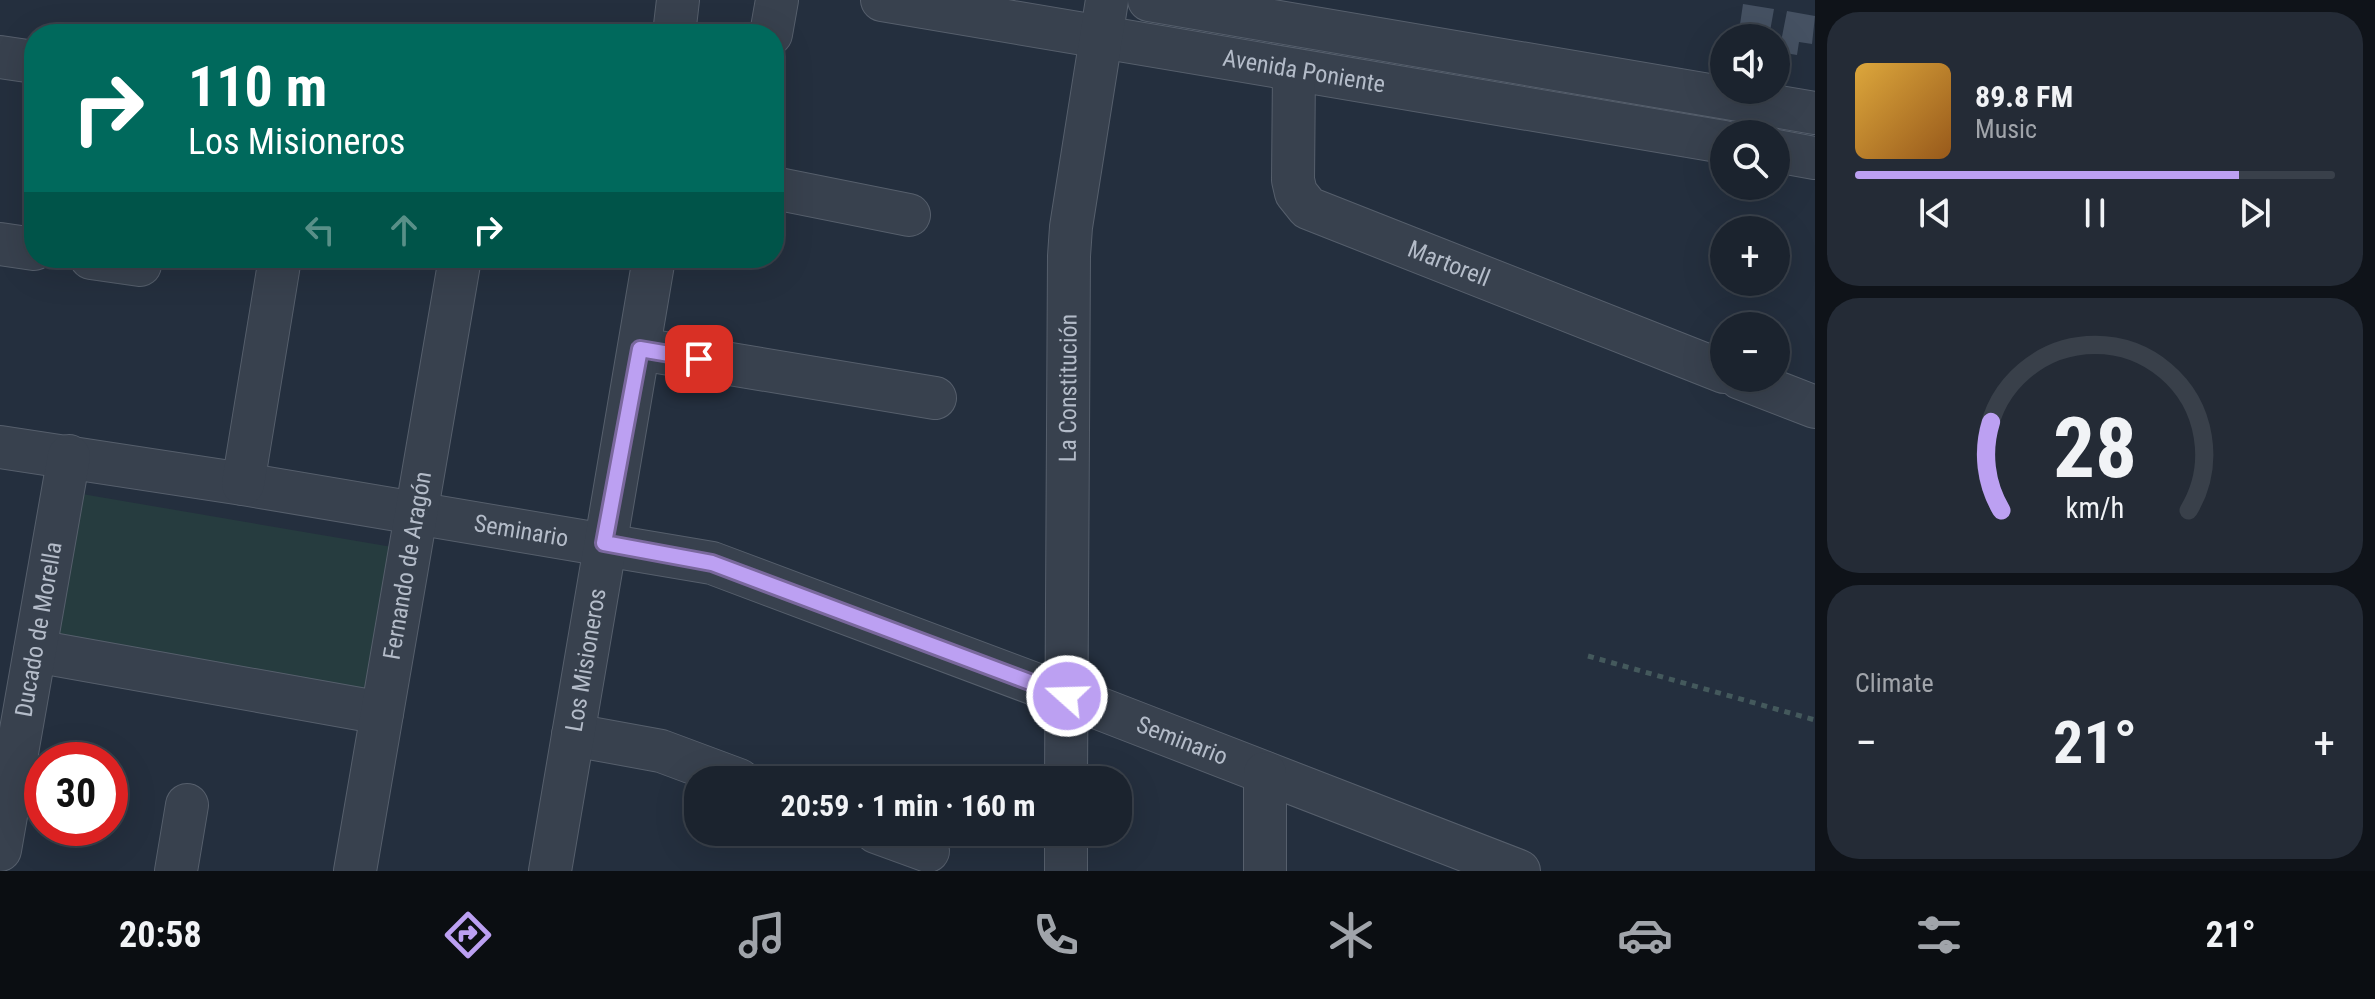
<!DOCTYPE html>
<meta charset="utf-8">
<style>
:root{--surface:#1b232e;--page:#242b36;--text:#f1f3f6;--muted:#a0a4aa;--line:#39404a;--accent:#bca0f2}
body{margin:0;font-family:"Roboto Condensed",sans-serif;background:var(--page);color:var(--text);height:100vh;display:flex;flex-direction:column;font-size:30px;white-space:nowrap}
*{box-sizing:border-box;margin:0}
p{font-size:26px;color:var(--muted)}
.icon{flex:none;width:44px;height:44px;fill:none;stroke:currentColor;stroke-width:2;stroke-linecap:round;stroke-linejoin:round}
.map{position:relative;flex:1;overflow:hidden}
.drawer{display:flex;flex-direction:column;gap:12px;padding:12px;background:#0f1319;width:560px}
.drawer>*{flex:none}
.hud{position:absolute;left:24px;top:24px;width:760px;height:244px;border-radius:32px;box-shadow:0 8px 32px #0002,0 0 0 2px var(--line);background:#00695c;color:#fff;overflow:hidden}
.buttons{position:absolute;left:1710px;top:24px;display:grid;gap:16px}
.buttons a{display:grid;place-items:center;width:80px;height:80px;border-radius:50%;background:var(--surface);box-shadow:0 8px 32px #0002,0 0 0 2px var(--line);font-size:40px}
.speed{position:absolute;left:24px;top:742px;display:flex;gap:16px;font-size:40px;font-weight:700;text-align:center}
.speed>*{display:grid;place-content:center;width:104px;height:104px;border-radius:50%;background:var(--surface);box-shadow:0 8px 32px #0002,0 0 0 2px var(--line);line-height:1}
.speed .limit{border:12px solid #d22;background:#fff;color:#111}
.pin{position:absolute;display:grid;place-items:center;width:68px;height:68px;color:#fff;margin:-34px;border-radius:16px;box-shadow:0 4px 12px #0006}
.me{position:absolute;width:88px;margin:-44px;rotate:290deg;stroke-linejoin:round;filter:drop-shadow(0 0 6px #0008)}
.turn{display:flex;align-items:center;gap:28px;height:168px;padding:0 32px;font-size:36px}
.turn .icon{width:104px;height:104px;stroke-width:2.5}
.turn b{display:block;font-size:56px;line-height:68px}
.lanes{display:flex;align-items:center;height:76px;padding:0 32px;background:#0003;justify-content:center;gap:40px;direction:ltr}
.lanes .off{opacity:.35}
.big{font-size:60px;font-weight:700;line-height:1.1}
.drawer .card{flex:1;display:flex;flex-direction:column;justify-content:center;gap:12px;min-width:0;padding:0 28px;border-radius:32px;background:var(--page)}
.drawer .dial{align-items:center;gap:0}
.dial svg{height:208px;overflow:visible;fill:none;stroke:var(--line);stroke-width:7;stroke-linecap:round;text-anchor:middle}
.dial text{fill:var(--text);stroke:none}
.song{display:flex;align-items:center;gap:24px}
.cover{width:96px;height:96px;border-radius:12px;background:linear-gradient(135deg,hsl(40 70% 55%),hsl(30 70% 35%))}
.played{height:8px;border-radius:4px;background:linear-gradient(90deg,var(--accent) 80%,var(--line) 80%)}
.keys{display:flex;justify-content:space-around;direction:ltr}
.heat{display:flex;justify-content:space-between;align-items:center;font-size:44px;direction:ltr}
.trip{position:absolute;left:684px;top:766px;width:448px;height:80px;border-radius:32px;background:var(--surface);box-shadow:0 8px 32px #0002,0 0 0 2px var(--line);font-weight:700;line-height:80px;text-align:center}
.menu{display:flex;height:128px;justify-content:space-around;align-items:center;background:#0b0e12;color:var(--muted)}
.menu .icon{width:56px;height:56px}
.menu .current{color:var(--accent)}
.menu b{font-size:36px;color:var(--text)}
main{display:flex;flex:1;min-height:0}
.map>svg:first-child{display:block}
.green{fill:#263c3f}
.building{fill:#455162}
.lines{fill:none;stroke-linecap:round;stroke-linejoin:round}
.minor-casing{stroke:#565f6c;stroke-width:44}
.path{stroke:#44595c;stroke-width:5;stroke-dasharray:6 6;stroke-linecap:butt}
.minor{stroke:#38414e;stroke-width:42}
.route-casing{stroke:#7a689d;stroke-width:20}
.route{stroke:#bca0f2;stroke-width:14}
.labels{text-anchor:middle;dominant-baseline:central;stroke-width:8;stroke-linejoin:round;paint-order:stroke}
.street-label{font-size:24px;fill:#b4bcc9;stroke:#1d2633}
</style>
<main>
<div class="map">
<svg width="1815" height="871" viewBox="0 0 1815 871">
<rect width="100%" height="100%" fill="#242f3e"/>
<path class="green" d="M 82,494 L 392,547 L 365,700 L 55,646 Z"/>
<path class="building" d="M 1743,4 L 1774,9 L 1769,37 L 1756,35 L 1756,38 L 1738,38 Z
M 1787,11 L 1815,16 L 1812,44 L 1799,42 L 1797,55 L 1779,52 Z"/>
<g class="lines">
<g class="minor-casing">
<g id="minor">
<path id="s1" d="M 882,0 L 1724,142"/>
<path d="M 1149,0 L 1815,113"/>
<path d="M 674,34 L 678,0"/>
<path d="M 771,34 L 777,0"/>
<path d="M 0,57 L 34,62"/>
<path id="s2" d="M 1294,70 L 1293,180 L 1296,193 L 1308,208 L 1724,372"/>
<path d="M 1776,151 L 1815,158"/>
<path d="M 774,188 L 909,215"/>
<path d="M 0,244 L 34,249"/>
<path d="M 91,258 L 140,265"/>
<path d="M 640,349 L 935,398"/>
<path d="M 1740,378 L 1815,407"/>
<path id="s3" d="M 0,447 L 243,484 L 712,563 L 1067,696 L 1519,871"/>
<path d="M 243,484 L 280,258"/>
<path d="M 35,651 L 382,713"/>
<path d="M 573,735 L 661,751 L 739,780"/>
<path id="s4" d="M 1066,780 L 1069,256 L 1071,227 L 1107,0"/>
<path d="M 876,832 L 928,851"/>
<path id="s5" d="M 0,850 L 69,456"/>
<path d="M 176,871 L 187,805"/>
<path id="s6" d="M 355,871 L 460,258"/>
<path id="s7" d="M 550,871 L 654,258"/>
<path d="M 1066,871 L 1066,832"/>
<path d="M 1265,871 L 1265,773"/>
</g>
</g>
<path class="path" d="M 1588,656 L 1815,720"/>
<use href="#minor" class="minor"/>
</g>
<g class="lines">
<g class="route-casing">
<path id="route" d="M 699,359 L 640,349 L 604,543 L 712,563 L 1067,696"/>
</g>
<use href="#route" class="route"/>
</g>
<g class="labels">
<g class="street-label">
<text stroke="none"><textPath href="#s1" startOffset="428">Avenida Poniente</textPath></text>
<text stroke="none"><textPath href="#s2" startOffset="294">Martorell</textPath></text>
<text stroke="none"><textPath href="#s4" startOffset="392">La Constitución</textPath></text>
<text stroke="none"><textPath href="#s3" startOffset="528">Seminario</textPath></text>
<text stroke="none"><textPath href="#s6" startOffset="310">Fernando de Aragón</textPath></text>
<text stroke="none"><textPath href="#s5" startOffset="224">Ducado de Morella</textPath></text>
<text stroke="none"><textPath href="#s7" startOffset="214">Los Misioneros</textPath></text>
<text stroke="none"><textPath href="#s3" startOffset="1224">Seminario</textPath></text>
</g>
</g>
</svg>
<div class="buttons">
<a><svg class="icon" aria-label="sound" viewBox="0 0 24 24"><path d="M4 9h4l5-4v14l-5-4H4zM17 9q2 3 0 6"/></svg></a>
<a><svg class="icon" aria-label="search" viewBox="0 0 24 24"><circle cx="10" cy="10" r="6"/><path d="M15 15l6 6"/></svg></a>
<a>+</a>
<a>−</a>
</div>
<div class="speed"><div class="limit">30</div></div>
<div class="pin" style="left:699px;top:359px;background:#d93025"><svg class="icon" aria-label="arrive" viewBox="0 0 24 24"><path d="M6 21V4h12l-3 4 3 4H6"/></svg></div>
<svg class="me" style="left:1067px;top:696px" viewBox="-20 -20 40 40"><circle r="17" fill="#bca0f2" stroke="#fff" stroke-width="3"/><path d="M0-11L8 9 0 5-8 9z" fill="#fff"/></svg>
<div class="trip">20:59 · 1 min · 160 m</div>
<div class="hud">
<div class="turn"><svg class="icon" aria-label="right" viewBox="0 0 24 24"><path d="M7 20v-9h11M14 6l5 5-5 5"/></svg><div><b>110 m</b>Los Misioneros</div></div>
<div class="lanes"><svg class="icon off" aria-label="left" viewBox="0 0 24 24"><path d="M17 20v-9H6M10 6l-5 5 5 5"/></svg><svg class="icon off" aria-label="ahead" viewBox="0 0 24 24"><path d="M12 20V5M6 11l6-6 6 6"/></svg><svg class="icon" aria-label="right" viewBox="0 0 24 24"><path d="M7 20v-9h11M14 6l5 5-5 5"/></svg></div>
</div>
</div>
<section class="drawer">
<div class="card">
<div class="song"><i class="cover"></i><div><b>89.8 FM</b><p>Music</p></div></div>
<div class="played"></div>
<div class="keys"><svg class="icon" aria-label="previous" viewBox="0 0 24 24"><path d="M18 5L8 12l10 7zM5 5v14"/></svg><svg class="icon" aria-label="pause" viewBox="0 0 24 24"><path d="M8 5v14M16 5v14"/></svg><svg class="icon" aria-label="next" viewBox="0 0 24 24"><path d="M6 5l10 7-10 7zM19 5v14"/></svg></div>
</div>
<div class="card dial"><svg viewBox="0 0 100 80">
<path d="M14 69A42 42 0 1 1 86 69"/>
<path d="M14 69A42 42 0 0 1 10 35" stroke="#bca0f2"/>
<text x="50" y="56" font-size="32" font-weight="700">28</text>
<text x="50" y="72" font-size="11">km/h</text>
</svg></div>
<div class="card"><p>Climate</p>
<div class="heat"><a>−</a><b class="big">21°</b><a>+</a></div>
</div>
</section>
</main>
<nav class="menu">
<b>20:58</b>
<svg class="icon current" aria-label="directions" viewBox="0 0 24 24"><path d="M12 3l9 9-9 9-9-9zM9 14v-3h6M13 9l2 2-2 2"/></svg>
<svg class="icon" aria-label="music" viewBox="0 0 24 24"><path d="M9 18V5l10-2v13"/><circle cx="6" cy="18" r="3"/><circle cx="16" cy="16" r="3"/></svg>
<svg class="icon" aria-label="phone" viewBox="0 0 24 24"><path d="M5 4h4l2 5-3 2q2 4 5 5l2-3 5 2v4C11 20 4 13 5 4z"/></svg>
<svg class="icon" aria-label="climate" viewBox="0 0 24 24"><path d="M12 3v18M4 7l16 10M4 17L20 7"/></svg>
<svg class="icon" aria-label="car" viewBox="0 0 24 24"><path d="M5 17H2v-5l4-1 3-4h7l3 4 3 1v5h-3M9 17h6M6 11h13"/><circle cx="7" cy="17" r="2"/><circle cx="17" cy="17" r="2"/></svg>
<svg class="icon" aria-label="filters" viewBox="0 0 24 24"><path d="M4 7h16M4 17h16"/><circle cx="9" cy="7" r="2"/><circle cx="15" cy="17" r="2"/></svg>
<b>21°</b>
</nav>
